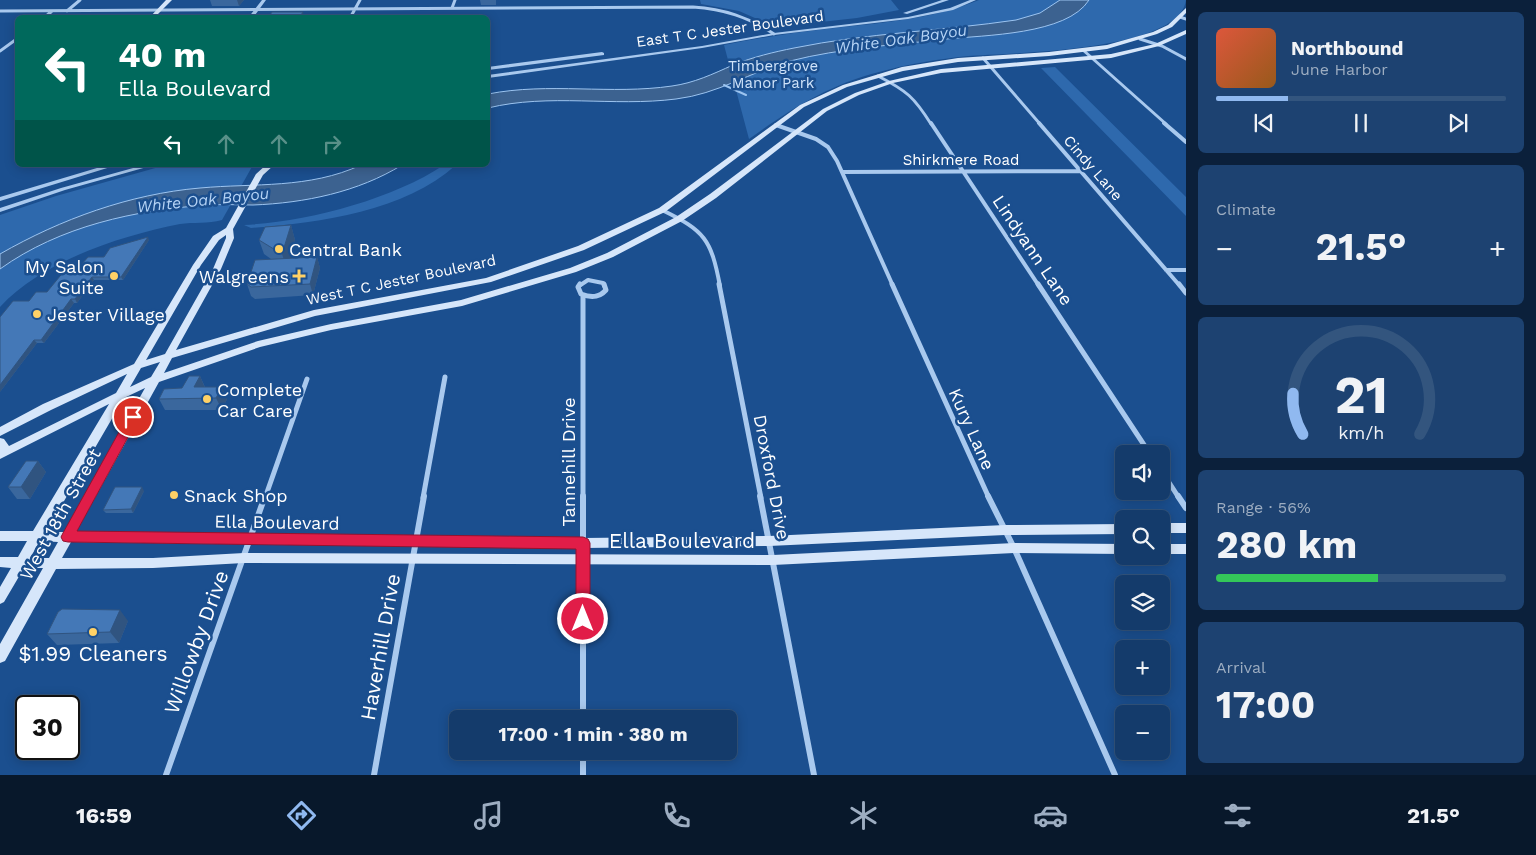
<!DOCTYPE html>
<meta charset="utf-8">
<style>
:root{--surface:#143b6b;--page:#1d4271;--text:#f1f3f6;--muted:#9dadc1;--line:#33557e;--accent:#90b9f0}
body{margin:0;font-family:"Work Sans",sans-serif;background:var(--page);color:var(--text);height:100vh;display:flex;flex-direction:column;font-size:19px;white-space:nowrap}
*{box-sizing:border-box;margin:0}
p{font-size:16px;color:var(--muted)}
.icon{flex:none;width:28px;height:28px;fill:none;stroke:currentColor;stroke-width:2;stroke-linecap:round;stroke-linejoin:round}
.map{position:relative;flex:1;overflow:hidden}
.details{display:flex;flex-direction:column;gap:12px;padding:12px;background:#0b203b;width:350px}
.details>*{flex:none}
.top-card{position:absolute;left:15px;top:15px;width:475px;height:152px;border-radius:8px;box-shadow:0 2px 12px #0003,0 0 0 1px var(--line);background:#00695c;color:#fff;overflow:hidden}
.controls{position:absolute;left:1115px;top:445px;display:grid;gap:10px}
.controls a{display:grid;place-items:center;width:55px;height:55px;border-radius:8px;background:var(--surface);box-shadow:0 2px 12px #0003,0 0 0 1px var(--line);font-size:25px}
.speed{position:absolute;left:15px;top:695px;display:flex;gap:10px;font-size:25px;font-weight:700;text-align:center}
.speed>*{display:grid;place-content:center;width:65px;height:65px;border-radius:50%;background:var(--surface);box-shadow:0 2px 12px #0003,0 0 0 1px var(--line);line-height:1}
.speed .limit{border:2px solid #111;border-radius:8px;background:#fff;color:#111}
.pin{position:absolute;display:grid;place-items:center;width:42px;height:42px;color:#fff;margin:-21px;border:2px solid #fff;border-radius:50%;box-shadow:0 1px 5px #0007}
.me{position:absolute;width:55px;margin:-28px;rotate:0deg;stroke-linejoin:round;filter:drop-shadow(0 0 4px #0008)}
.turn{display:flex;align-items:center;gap:18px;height:105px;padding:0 20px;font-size:22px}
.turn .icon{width:65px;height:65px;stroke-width:2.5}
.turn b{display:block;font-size:35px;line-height:42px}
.lanes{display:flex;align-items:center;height:48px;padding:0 20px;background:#0003;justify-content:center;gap:25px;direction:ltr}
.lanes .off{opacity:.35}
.big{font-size:38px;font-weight:700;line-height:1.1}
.details .tile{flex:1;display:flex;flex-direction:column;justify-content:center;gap:8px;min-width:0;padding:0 18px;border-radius:8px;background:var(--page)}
.details .dial{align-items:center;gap:0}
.dial svg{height:130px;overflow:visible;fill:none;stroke:var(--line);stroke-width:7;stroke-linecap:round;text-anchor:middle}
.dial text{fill:var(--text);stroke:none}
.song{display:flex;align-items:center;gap:15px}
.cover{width:60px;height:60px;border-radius:8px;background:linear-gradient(135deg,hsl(10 70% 55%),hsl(30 70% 35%))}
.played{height:5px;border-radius:2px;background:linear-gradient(90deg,var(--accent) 25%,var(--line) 25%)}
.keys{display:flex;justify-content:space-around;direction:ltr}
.heat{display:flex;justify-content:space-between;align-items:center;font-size:28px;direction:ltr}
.charge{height:8px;border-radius:4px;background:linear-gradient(90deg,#34c759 56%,var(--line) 0)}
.trip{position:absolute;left:449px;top:710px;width:288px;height:50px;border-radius:8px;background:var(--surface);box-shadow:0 2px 12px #0003,0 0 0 1px var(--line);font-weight:700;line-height:50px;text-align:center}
.tab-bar{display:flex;height:80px;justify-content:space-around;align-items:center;background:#08182b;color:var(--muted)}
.tab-bar .icon{width:35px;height:35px}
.tab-bar .active{color:var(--accent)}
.tab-bar b{font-size:22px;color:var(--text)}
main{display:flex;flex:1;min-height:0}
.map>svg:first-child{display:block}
.green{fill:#2e69ad}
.water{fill:#3c6290;stroke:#9cc4f0}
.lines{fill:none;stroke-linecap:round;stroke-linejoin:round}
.stream{stroke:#9cc4f0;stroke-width:2}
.minor-far3{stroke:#a9c9ee;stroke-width:3}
.minor-far2{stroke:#a9c9ee;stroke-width:4}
.minor-far1{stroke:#a9c9ee;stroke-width:5}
.minor{stroke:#a9c9ee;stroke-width:6}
.tertiary{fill:#a9c9ee;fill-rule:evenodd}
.secondary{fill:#d6e6fa;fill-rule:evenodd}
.wall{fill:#3a679d}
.shaded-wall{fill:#305480}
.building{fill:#4478b7;stroke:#305480}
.route{fill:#e11d48;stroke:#92132f}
.poi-dot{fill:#ffd166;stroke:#1b4f8f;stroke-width:2}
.labels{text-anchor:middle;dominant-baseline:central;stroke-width:5;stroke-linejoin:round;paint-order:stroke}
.far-street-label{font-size:15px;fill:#fff;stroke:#1b4f8f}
.far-park-label{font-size:15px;fill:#cfe3fa;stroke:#1b4f8f}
.far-water-label{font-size:16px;font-style:italic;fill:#b5d3f5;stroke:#1b4f8f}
.poi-label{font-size:18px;fill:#fff;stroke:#1b4f8f;text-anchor:start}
.street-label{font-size:18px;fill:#fff;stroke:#1b4f8f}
.near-street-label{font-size:21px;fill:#fff;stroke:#1b4f8f}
.near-poi-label{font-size:21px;fill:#fff;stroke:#1b4f8f}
</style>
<main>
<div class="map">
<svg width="1186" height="775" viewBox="0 0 1186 775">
<rect width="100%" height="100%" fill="#1b4f8f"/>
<path class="green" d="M 700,0 L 891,0 L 899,10 L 857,18 L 775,27 L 739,11 L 701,4 Z
M 979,0 L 1186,0 C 1180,52 1007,53 968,56 C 938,59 908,64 879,72 C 828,85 791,109 749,139 L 724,45 C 758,38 791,33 826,29 C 877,23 930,20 979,0 Z
M 1055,67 L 1186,197 L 1186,216 L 1041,68 Z
M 166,165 L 253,165 L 222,220 C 208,224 193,222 180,224 C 120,236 42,261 0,307 L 0,215 L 56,196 Z
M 444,165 L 456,165 C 404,212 318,223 251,228 L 244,225 C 306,222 391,200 444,165 Z"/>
<path class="water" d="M 1060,0 L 1089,0 C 1067,35 984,35 947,39 C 895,45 841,48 790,61 C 750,72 718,94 676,99 C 613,107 549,93 488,108 L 488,94 C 549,82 611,95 672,86 C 694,83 713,74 733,65 C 753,57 774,52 794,48 C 867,33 942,31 1016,20 L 1040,13 Z
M 361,165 L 402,165 C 358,192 305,203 253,205 C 238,205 223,204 208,205 C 135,210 60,226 0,269 L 0,254 C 61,219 130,194 200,188 C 255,183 309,189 361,165 Z"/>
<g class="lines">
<path class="stream" d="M 724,85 L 746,95"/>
<path class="minor-far3" d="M 452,8 L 455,0
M 0,11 L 693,7 C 724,9 748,17 774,34
M 67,11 L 80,0
M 1180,17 L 1186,19
M 44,18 L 52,11
M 350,18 L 360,0
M 1140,39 L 1162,46 L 1186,59
M 1083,50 L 1166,124
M 0,51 L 18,38
M 983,58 L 1040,124
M 878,76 C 907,91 914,97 931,124"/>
<path class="minor-far2" d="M 931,123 L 1039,286
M 1039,123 L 1180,286
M 1164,123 L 1186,142
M 776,125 L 816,139 L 828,147 L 837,161 L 893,286
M 842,172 L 1080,171
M 662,210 C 705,231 711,239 720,286
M 1166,270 L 1186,270
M 579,286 L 588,280 L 603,283 L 604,286"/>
<path class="minor-far1" d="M 580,284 L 578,287 L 581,294 C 591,298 599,298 606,290 L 604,284
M 719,284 L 761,498
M 892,284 L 989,498
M 1038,284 L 1150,454
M 1179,284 L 1186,293
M 583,295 L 583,498
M 1161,470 L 1179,498
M 265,498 L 307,379
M 423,498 L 445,377"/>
<path class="minor" d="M 583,496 L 583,719
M 760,496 L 814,775
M 988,496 L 1014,548 L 1115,775
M 1178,496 L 1186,508
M 583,751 L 583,775
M 166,775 L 265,496
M 374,775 L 424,496"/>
<path class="tertiary" d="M 262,0 L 266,0 L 253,18 L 248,18 Z
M 942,0 L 949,0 L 907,14 L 903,13 Z
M 970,0 L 976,0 L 953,10 L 908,19 L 774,35 L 702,48 L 488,78 L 488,75 L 702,46 L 774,33 L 908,17 L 950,8 Z
M 602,52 L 604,53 L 604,55 L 488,70 L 488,67 Z
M 107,165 L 117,165 L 0,201 L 0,197 Z
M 144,165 L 154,165 L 65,190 L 0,212 L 0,208 L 61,188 Z"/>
<path class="secondary" d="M 166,0 L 172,0 L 154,18 L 149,18 Z
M 1186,8 L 1186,13 L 1172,27 L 1157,34 L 1107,49 L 1049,56 L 958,62 L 903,71 L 847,87 L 804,107 L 665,212 L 584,250 L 491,282 L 315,316 L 172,358 L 164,373 L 258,341 L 331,324 L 461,300 L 570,268 L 607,253 L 676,217 L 710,194 L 823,109 L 855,93 L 889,81 L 941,69 L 1111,54 L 1155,44 L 1186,30 L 1186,34 L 1159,46 L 1111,58 L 941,73 L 893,83 L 859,95 L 827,111 L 716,198 L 682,221 L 613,257 L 576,272 L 462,306 L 331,330 L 260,347 L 159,382 L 76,532 L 583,538 L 769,536 L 1005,525 L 1124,524 L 1124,534 L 1005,535 L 769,546 L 583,548 L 71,542 L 62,558 L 153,558 L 244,553 L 773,555 L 1014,543 L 1124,544 L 1124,554 L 1014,553 L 773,565 L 244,563 L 153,568 L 56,569 L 5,661 L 0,663 L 0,644 L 43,568 L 24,568 L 4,602 L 0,604 L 0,587 L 11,568 L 0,567 L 0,557 L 18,557 L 27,541 L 0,541 L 0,531 L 33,531 L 109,404 L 0,459 L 0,438 L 4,439 L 9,446 L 116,393 L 127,374 L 51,410 L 0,436 L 0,427 L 43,404 L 134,364 L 193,265 L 213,236 L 226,228 L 256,174 L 266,165 L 274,165 L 263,175 L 233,229 L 234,238 L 221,269 L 176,350 L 314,310 L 486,278 L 578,246 L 659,208 L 800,105 L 843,85 L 902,67 L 958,58 L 1049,52 L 1107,45 L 1153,32 L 1168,25 ZM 226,235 L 226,238 L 213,269 L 165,354 L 146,360 L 201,265 L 219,240 ZM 160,362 L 151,377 L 130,387 L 141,368 ZM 145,388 L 64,532 L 46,532 L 124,398 ZM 40,541 L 58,542 L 49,558 L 30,558 Z
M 1161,523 L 1186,523 L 1186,533 L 1161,533 Z
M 1161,544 L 1186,544 L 1186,554 L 1161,554 Z"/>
</g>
<path class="wall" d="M 210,0 L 244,0 L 239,6 L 212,6 Z
M 480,0 L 496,0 L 496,5 L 481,5 Z
M 291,225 L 295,240 L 290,258 L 317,257 L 320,268 L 313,295 L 255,299 L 251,296 L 247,284 L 271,259 L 264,254 L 259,240 Z
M 149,240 L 123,280 L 94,280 L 77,303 L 74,303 L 44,343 L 37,343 L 0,392 L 29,301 L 47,292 L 81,265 Z
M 200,376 L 205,387 L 227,399 L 222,410 L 165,410 L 159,399 L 182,388 Z
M 38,461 L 46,472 L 30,499 L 17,499 L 8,487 Z
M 144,491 L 133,513 L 106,513 L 103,510 Z
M 128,621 L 119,643 L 57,645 L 47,634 Z"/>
<path class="shaded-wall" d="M 237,0 L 244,0 L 239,6 Z
M 303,12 L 304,18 L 299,18 Z
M 291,225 L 295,240 L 287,269 L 282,254 Z
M 148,237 L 149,240 L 123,280 L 121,277 Z
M 317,257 L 320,268 L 313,295 L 310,284 Z
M 92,277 L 94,280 L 77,303 L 75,299 Z
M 71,299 L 74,303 L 44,343 L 41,340 Z
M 34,340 L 37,343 L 0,392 L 0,385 Z
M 200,376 L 205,388 L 194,387 Z
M 222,387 L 227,399 L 222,410 L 216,398 Z
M 38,461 L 46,472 L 30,499 L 21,487 Z
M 142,487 L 144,491 L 133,513 L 131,509 Z
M 120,610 L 128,621 L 119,643 L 110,632 Z"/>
<path class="building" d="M 272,12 L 303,12 L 299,18 L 268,18 Z
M 291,225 L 282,254 L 259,240 L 265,227 Z
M 148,237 L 121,277 L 92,277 L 75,299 L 71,299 L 41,340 L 34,340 L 0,385 L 0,317 L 13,301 L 29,301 L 36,292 L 47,292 L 69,265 L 81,265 L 88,257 L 104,257 L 110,248 Z
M 317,257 L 310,284 L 251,287 L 247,284 L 255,260 Z
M 189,376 L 200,376 L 194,387 L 222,387 L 216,398 L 159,399 L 164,389 L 182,388 Z
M 26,461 L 38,461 L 21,487 L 8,487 Z
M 115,487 L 142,487 L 131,509 L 103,510 Z
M 62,609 L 120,610 L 110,632 L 47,634 L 58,612 Z"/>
<path class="route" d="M 133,413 L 139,417 L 77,531 L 583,537 L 588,539 L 590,543 L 590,619 L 588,624 L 583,626 L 578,624 L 576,619 L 576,549 L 68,542 L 63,541 L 61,537 L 63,533 L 129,414 Z"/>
<g class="poi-dot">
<circle cx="279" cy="249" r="5"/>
<circle cx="114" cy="276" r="5"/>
<path d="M296.5 268.5h5v5h5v5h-5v5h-5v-5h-5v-5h5z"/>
<circle cx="37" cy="314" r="5"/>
<circle cx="207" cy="399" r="5"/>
<circle cx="174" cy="495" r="5"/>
<circle cx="93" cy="632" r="5"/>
</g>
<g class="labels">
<g class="far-street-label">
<text transform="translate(730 29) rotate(-8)">East T C Jester Boulevard</text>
<text x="961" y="160">Shirkmere Road</text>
<text transform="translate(1093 168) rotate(49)">Cindy Lane</text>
<text transform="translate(401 280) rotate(-12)">West T C Jester Boulevard</text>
</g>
<g class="far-park-label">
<text x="773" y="66">Timbergrove<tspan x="773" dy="17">Manor Park</tspan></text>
</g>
<g class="far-water-label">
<text transform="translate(901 39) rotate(-8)">White Oak Bayou</text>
<text transform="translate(203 200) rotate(-6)">White Oak Bayou</text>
</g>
<g class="poi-label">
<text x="289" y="249">Central Bank</text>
<text x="104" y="266" text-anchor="end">My Salon<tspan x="104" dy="21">Suite</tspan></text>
<text x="289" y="276" text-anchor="end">Walgreens</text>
<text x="47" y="314">Jester Village</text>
<text x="217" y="389">Complete<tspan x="217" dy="21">Car Care</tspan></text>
<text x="184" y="495">Snack Shop</text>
</g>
<g class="street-label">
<text transform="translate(1033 250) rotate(56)">Lindyann Lane</text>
<text transform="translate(972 429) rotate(66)">Kury Lane</text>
<text transform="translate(568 462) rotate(-90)">Tannehill Drive</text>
<text transform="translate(772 477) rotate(79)">Droxford Drive</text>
<text transform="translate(60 514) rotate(-61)">West 18th Street</text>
<text transform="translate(277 522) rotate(1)">Ella Boulevard</text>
</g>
<g class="near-street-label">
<text x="682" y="540">Ella Boulevard</text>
<text transform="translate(196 642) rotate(-70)">Willowby Drive</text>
<text transform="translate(380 647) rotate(-80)">Haverhill Drive</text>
</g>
<g class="near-poi-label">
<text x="93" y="653">$1.99 Cleaners</text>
</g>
</g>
</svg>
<div class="controls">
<a><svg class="icon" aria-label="sound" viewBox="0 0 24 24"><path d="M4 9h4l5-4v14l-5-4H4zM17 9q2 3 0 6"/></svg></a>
<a><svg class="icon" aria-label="search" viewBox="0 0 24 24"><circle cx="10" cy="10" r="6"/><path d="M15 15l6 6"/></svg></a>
<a><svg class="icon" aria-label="layers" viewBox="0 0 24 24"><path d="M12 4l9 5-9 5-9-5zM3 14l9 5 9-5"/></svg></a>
<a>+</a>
<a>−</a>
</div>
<div class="speed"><div class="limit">30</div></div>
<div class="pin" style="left:133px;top:417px;background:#d93025"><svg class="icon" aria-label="arrive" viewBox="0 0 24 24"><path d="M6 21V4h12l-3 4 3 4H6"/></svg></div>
<svg class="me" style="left:583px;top:619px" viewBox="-20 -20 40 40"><circle r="17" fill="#e11d48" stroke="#fff" stroke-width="3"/><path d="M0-11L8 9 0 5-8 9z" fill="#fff"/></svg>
<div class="trip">17:00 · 1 min · 380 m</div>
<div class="top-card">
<div class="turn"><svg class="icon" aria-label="left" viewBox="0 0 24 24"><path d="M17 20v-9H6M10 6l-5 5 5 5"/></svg><div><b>40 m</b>Ella Boulevard</div></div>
<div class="lanes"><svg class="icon" aria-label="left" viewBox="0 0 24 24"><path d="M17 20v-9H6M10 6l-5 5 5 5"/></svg><svg class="icon off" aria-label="ahead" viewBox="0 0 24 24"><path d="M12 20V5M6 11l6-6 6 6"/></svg><svg class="icon off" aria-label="ahead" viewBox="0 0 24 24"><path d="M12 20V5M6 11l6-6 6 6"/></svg><svg class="icon off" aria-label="right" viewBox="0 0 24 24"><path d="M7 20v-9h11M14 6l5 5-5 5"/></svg></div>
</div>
</div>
<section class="details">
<div class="tile">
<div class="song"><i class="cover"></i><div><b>Northbound</b><p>June Harbor</p></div></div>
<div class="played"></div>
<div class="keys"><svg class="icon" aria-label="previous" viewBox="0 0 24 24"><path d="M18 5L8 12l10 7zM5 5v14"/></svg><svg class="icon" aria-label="pause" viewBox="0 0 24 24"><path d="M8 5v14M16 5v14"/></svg><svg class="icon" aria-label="next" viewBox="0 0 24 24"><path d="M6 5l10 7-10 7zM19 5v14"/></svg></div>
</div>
<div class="tile"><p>Climate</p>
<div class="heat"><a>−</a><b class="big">21.5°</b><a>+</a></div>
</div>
<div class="tile dial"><svg viewBox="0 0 100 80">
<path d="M14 69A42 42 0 1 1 86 69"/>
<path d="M14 69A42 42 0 0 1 8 44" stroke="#90b9f0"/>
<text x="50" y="56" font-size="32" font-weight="700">21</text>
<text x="50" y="72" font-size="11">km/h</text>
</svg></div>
<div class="tile"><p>Range · 56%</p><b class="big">280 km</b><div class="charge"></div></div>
<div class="tile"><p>Arrival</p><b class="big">17:00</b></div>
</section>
</main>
<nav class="tab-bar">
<b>16:59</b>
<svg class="icon active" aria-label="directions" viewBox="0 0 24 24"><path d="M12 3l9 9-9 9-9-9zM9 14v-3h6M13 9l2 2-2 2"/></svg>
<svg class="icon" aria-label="music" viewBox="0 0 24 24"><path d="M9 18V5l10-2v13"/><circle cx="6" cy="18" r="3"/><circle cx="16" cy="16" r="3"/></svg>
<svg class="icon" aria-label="phone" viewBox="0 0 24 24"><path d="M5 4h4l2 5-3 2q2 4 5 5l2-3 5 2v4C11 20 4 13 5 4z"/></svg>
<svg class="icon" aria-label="climate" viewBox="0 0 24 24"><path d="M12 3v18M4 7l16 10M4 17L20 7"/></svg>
<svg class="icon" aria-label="car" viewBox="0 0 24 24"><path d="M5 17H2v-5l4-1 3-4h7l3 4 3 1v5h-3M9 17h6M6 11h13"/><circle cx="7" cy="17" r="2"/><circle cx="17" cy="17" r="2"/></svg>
<svg class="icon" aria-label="filters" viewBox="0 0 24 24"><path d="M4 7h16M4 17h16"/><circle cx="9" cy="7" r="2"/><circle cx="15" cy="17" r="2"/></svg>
<b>21.5°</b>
</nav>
